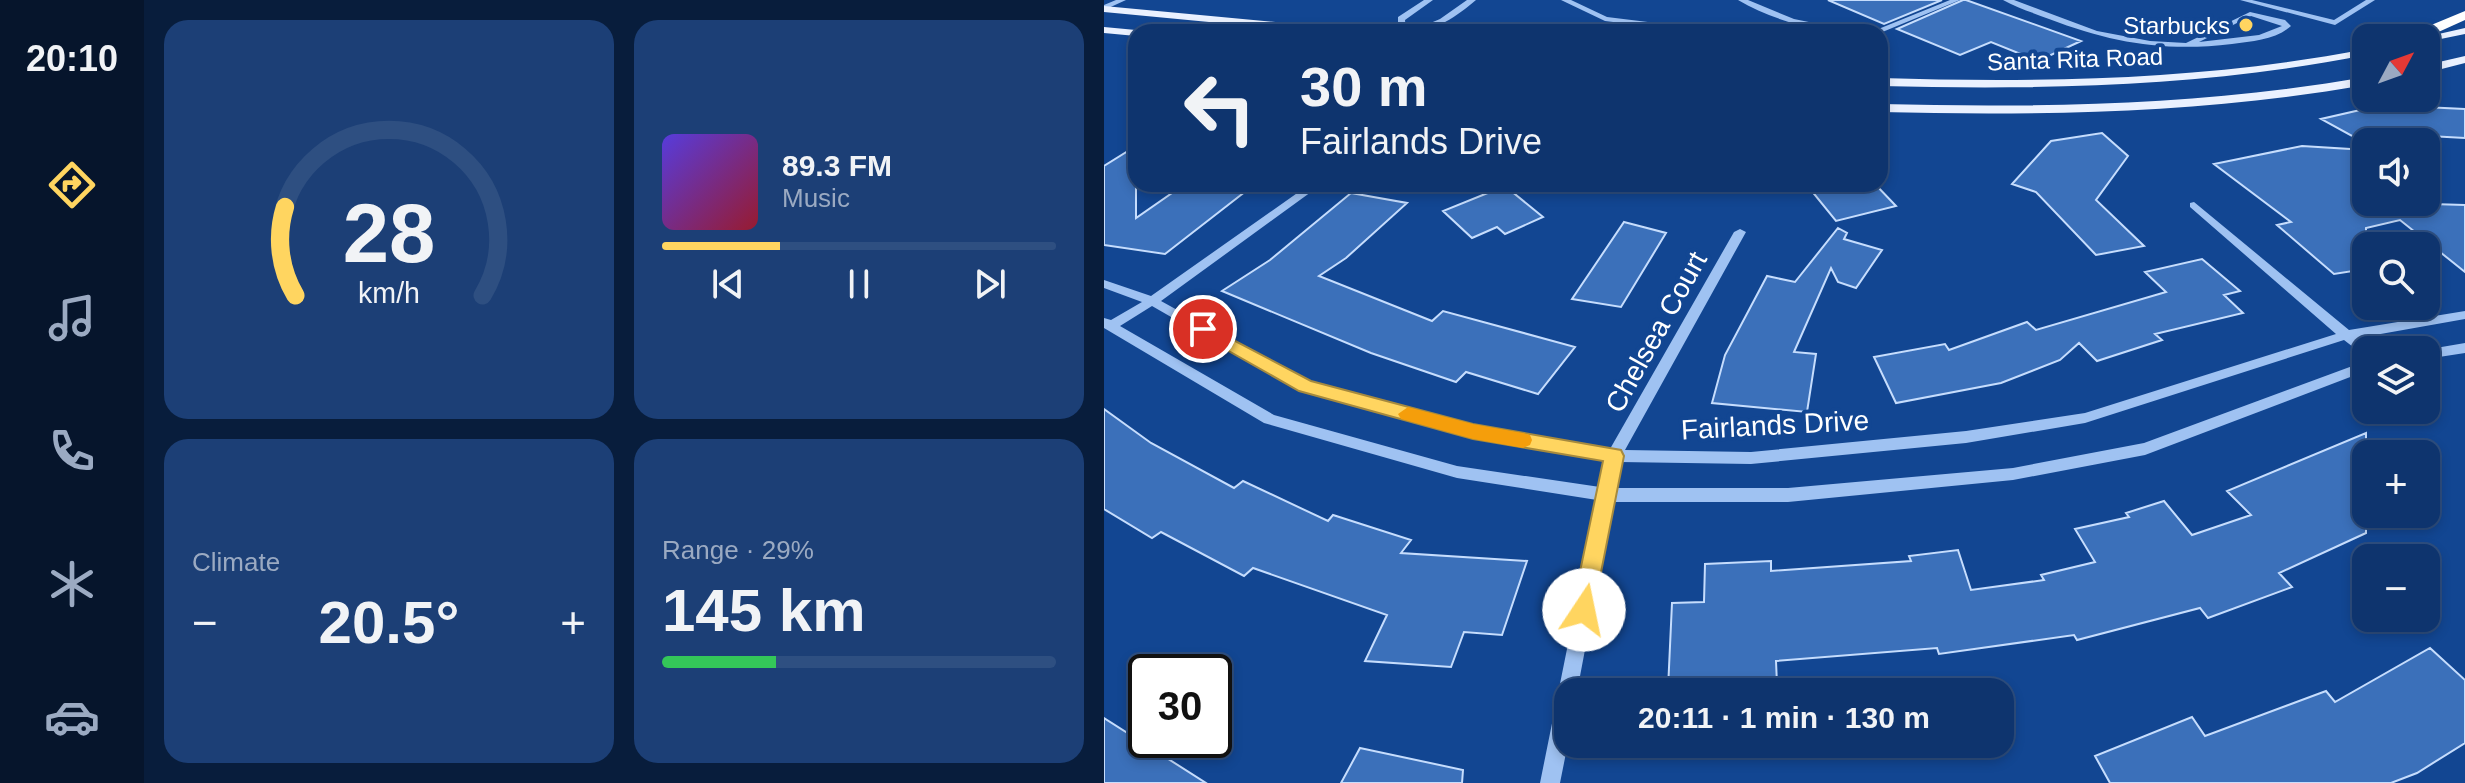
<!DOCTYPE html>
<meta charset="utf-8">
<style>
:root{--surface:#0e346e;--page:#1c3f76;--text:#f1f3f6;--muted:#9baac2;--line:#2e4f81;--accent:#ffd560}
body{margin:0;font-family:Helvetica,sans-serif;background:var(--page);color:var(--text);height:100vh;display:flex;flex-direction:column;font-size:30px;white-space:nowrap}
*{box-sizing:border-box;margin:0}
p{font-size:26px;color:var(--muted)}
.icon{flex:none;width:44px;height:44px;fill:none;stroke:currentColor;stroke-width:2;stroke-linecap:round;stroke-linejoin:round}
.map{position:relative;flex:1;overflow:hidden}
.details{display:flex;flex-direction:column;gap:20px;padding:20px;background:#081d3c;width:960px}
.details>*{flex:none}
.banner{position:absolute;left:24px;top:24px;width:760px;height:168px;border-radius:24px;box-shadow:0 4px 12px #0003,0 0 0 2px var(--line);background:#0e346e;color:var(--text);overflow:hidden}
.needle{width:52px;rotate:49deg}
.buttons{position:absolute;left:1248px;top:24px;display:grid;gap:16px}
.buttons a{display:grid;place-items:center;width:88px;height:88px;border-radius:16px;background:var(--surface);box-shadow:0 4px 12px #0003,0 0 0 2px var(--line);font-size:40px}
.speed{position:absolute;left:24px;top:654px;display:flex;gap:16px;font-size:40px;font-weight:700;text-align:center}
.speed>*{display:grid;place-content:center;width:104px;height:104px;border-radius:50%;background:var(--surface);box-shadow:0 4px 12px #0003,0 0 0 2px var(--line);line-height:1}
.speed .limit{border:4px solid #111;border-radius:12px;background:#fff;color:#111}
.pin{position:absolute;display:grid;place-items:center;width:68px;height:68px;color:#fff;margin:-34px;border:4px solid #fff;border-radius:50%;box-shadow:0 2px 8px #0007}
.me{position:absolute;width:88px;margin:-44px;rotate:11deg;stroke-linejoin:round;filter:drop-shadow(0 0 6px #0008)}
.turn{display:flex;align-items:center;gap:28px;height:168px;padding:0 40px;font-size:36px}
.turn .icon{width:104px;height:104px;stroke-width:2.5}
.turn b{display:block;font-size:56px;line-height:68px}
.big{font-size:60px;font-weight:800;line-height:1.1}
.details .widget{flex:1;display:flex;flex-direction:column;justify-content:center;gap:12px;min-width:0;padding:0 28px;border-radius:24px;background:var(--page)}
.details .dial{align-items:center;gap:0}
.dial svg{height:208px;overflow:visible;fill:none;stroke:var(--line);stroke-width:7;stroke-linecap:round;text-anchor:middle}
.dial text{fill:var(--text);stroke:none}
.song{display:flex;align-items:center;gap:24px}
.cover{width:96px;height:96px;border-radius:12px;background:linear-gradient(135deg,hsl(250 70% 55%),hsl(350 70% 35%))}
.played{height:8px;border-radius:4px;background:linear-gradient(90deg,var(--accent) 30%,var(--line) 30%)}
.keys{display:flex;justify-content:space-around;direction:ltr}
.heat{display:flex;justify-content:space-between;align-items:center;font-size:44px;direction:ltr}
.charge{height:12px;border-radius:6px;background:linear-gradient(90deg,#34c759 29%,var(--line) 0)}
.details .tiles{flex:1;display:grid;gap:20px;grid-template-columns:repeat(2,1fr)}
.trip{position:absolute;left:450px;top:678px;width:460px;height:80px;border-radius:24px;background:var(--surface);box-shadow:0 4px 12px #0003,0 0 0 2px var(--line);font-weight:800;line-height:80px;text-align:center}
main{display:flex;flex:1;min-height:0}
.tabs{display:flex;flex-direction:column;width:144px;justify-content:space-around;align-items:center;background:#06152c;color:var(--muted)}
.tabs .icon{width:56px;height:56px}
.tabs .current{color:var(--accent)}
.tabs b{font-size:36px;color:var(--text)}
.map>svg:first-child{display:block}
.building{fill:#3b70ba;stroke:#c6ddfd;stroke-width:2}
.lines{fill:none;stroke-linecap:round;stroke-linejoin:round}
.minor{fill:#9fc2f2;fill-rule:evenodd}
.major{fill:#eaf1ff;fill-rule:evenodd}
.highway{fill:#fff;fill-rule:evenodd}
.route{fill:#ffd560;stroke:#a68a3e;stroke-width:2}
.slow{fill:#f59e0b}
.poi-dot{fill:#ffd560;stroke:#124692;stroke-width:3}
.labels{text-anchor:middle;dominant-baseline:central;stroke-width:8;stroke-linejoin:round;paint-order:stroke}
.far-poi-label{font-size:24px;fill:#fff;stroke:#124692;text-anchor:end}
.far-street-label{font-size:24px;fill:#fff;stroke:#124692}
.street-label{font-size:28px;fill:#fff;stroke:#124692}
</style>
<main>
<nav class="tabs">
<b>20:10</b>
<svg class="icon current" aria-label="directions" viewBox="0 0 24 24"><path d="M12 3l9 9-9 9-9-9zM9 14v-3h6M13 9l2 2-2 2"/></svg>
<svg class="icon" aria-label="music" viewBox="0 0 24 24"><path d="M9 18V5l10-2v13"/><circle cx="6" cy="18" r="3"/><circle cx="16" cy="16" r="3"/></svg>
<svg class="icon" aria-label="phone" viewBox="0 0 24 24"><path d="M5 4h4l2 5-3 2q2 4 5 5l2-3 5 2v4C11 20 4 13 5 4z"/></svg>
<svg class="icon" aria-label="climate" viewBox="0 0 24 24"><path d="M12 3v18M4 7l16 10M4 17L20 7"/></svg>
<svg class="icon" aria-label="car" viewBox="0 0 24 24"><path d="M5 17H2v-5l4-1 3-4h7l3 4 3 1v5h-3M9 17h6M6 11h13"/><circle cx="7" cy="17" r="2"/><circle cx="17" cy="17" r="2"/></svg>
</nav>
<section class="details">
<div class="tiles">
<div class="widget dial"><svg viewBox="0 0 100 80">
<path d="M14 69A42 42 0 1 1 86 69"/>
<path d="M14 69A42 42 0 0 1 10 35" stroke="#ffd560"/>
<text x="50" y="56" font-size="32" font-weight="700">28</text>
<text x="50" y="72" font-size="11">km/h</text>
</svg></div>
<div class="widget">
<div class="song"><i class="cover"></i><div><b>89.3 FM</b><p>Music</p></div></div>
<div class="played"></div>
<div class="keys"><svg class="icon" aria-label="previous" viewBox="0 0 24 24"><path d="M18 5L8 12l10 7zM5 5v14"/></svg><svg class="icon" aria-label="pause" viewBox="0 0 24 24"><path d="M8 5v14M16 5v14"/></svg><svg class="icon" aria-label="next" viewBox="0 0 24 24"><path d="M6 5l10 7-10 7zM19 5v14"/></svg></div>
</div>
<div class="widget"><p>Climate</p>
<div class="heat"><a>−</a><b class="big">20.5°</b><a>+</a></div>
</div>
<div class="widget"><p>Range · 29%</p><b class="big">145 km</b><div class="charge"></div></div>
</div>
</section>
<div class="map">
<svg width="1361" height="783" viewBox="0 0 1361 783">
<rect width="100%" height="100%" fill="#124692"/>
<path class="building" d="M 724,0 L 838,0 L 780,24 Z
M 859,0 L 862,0 L 977,41 L 934,61 L 887,42 L 856,55 L 793,29 Z
M 1278,105 L 1361,109 L 1361,138 L 1325,136 L 1300,142 L 1259,142 L 1217,119 Z
M 998,133 L 1024,156 L 992,200 L 1040,246 L 992,255 L 932,192 L 908,184 L 947,141 Z
M 32,146 L 32,218 L 81,184 L 151,184 L 61,254 L 0,245 L 0,166 Z
M 1198,146 L 1262,150 L 1262,202 L 1361,205 L 1361,272 L 1296,220 L 1262,228 L 1262,269 L 1230,274 L 1173,225 L 1187,222 L 1110,164 Z
M 702,184 L 771,184 L 792,206 L 732,221 Z
M 401,186 L 439,217 L 401,234 L 393,227 L 368,238 L 339,211 Z
M 247,193 L 303,203 L 242,258 L 215,276 L 328,321 L 339,311 L 471,347 L 434,394 L 362,372 L 352,382 L 267,353 L 118,291 L 166,260 Z
M 520,222 L 562,233 L 517,307 L 468,299 Z
M 734,228 L 743,233 L 740,239 L 778,250 L 752,288 L 734,282 L 727,268 L 690,352 L 712,354 L 703,412 L 608,403 L 621,355 L 663,276 L 691,282 Z
M 1098,259 L 1136,291 L 1120,295 L 1139,313 L 1051,334 L 1058,340 L 993,361 L 975,343 L 956,360 L 897,383 L 792,403 L 770,357 L 841,344 L 845,350 L 923,322 L 932,330 L 1062,292 L 1041,272 Z
M 0,409 L 47,443 L 130,488 L 139,481 L 224,521 L 229,515 L 307,540 L 297,553 L 423,561 L 398,635 L 360,632 L 347,667 L 261,661 L 283,615 L 149,568 L 140,576 L 57,532 L 48,538 L 0,509 Z
M 1262,433 L 1262,533 L 1175,573 L 1188,587 L 1104,618 L 1096,608 L 973,640 L 970,635 L 835,654 L 833,648 L 672,661 L 673,684 L 564,689 L 568,603 L 600,602 L 601,564 L 667,561 L 667,571 L 807,561 L 805,556 L 854,550 L 867,590 L 940,580 L 937,575 L 991,562 L 971,529 L 1025,517 L 1022,513 L 1060,501 L 1088,535 L 1147,515 L 1123,491 Z
M 1326,648 L 1361,680 L 1361,743 L 1313,773 L 1287,783 L 1006,783 L 991,756 L 1088,717 L 1101,736 L 1222,691 L 1231,702 Z
M 0,718 L 102,783 L 0,783 Z
M 256,748 L 359,770 L 358,783 L 237,783 Z"/>
<g class="lines">
<path class="minor" d="M 12,0 L 22,0 L 0,10 L 0,5 Z
M 320,0 L 329,0 L 301,20 L 302,32 L 294,32 L 294,17 Z
M 363,0 L 372,0 C 353,16 331,32 305,32 L 336,19 Z
M 457,0 L 467,0 L 503,17 L 609,30 L 613,32 L 590,32 L 501,21 Z
M 634,0 L 644,0 L 690,19 L 754,32 C 714,32 669,21 634,0 Z
M 846,0 L 856,0 L 776,33 L 767,32 Z
M 899,0 L 910,0 L 993,31 L 1046,41 L 1082,43 L 1146,12 L 1181,20 L 1187,26 C 1171,40 1149,41 1128,44 C 1061,52 1008,43 945,19 C 930,13 913,8 899,0 ZM 1147,16 L 1178,26 L 1155,35 L 1095,42 Z
M 1136,0 L 1148,0 L 1230,20 L 1262,0 L 1271,0 L 1231,25 Z
M 206,184 L 218,184 L 57,301 L 205,383 L 369,426 L 506,449 L 630,232 L 636,229 L 642,232 L 521,450 L 647,452 L 862,431 L 981,413 L 1232,334 L 1086,207 L 1086,203 L 1090,202 L 1245,330 L 1361,311 L 1361,319 L 1254,338 L 1267,350 L 1262,350 L 1262,357 L 1240,340 L 981,423 L 862,443 L 647,464 L 516,462 L 512,488 L 684,488 L 909,468 L 1040,443 L 1262,361 L 1262,371 L 1041,455 L 909,480 L 684,502 L 509,502 L 473,692 L 464,692 L 464,743 L 456,783 L 436,783 L 493,500 L 353,478 L 160,423 L 0,328 L 0,318 L 7,320 L 38,302 L 0,288 L 0,280 L 47,296 ZM 48,306 L 196,391 L 369,438 L 502,461 L 496,487 L 353,466 L 170,415 L 16,326 Z
M 1361,343 L 1361,353 L 1322,359 L 1322,350 L 1320,350 Z"/>
<path class="major" d="M 0,6 L 246,29 L 251,32 L 211,32 L 0,12 Z
M 0,27 L 32,30 L 37,32 L 32,32 L 32,36 L 0,33 Z
M 1361,28 L 1361,34 L 1322,42 L 1322,38 L 1317,38 Z
M 1262,49 L 1262,55 C 1101,87 940,90 776,86 L 776,78 C 940,83 1101,80 1262,49 Z
M 1361,56 L 1361,63 L 1322,73 L 1322,65 Z
M 1262,77 L 1262,85 C 1100,113 940,116 776,112 L 776,104 C 939,108 1100,105 1262,77 Z"/>
<path class="highway" d="M 1361,11 L 1361,20 L 1330,34 L 1323,41 L 1322,38 L 1311,38 L 1320,28 Z"/>
</g>
<path class="route" d="M 99,324 L 207,381 L 369,424 L 517,450 L 520,456 L 488,618 L 480,621 L 472,618 L 468,610 L 499,461 L 369,439 L 195,391 L 93,333 L 91,329 Z"/>
<path class="slow" d="M 304,407 L 369,424 L 419,433 L 426,435 L 428,440 L 426,445 L 419,448 L 369,439 L 297,419 L 294,414 Z"/>
<circle class="poi-dot" cx="1142" cy="25" r="8"/>
<g class="labels">
<g class="far-poi-label">
<text x="1126" y="25">Starbucks</text>
</g>
<g class="far-street-label">
<text transform="translate(971 59) rotate(-2)">Santa Rita Road</text>
</g>
<g class="street-label">
<text transform="translate(552 332) rotate(-61)">Chelsea Court</text>
<text transform="translate(671 425) rotate(-3)">Fairlands Drive</text>
</g>
</g>
</svg>
<div class="buttons">
<a><svg class="needle" viewBox="-14 -14 28 28"><path d="M0-13l5 13h-10z" fill="#e53935"/><path d="M0 13l5-13h-10z" fill="#9baac2"/></svg></a>
<a><svg class="icon" aria-label="sound" viewBox="0 0 24 24"><path d="M4 9h4l5-4v14l-5-4H4zM17 9q2 3 0 6"/></svg></a>
<a><svg class="icon" aria-label="search" viewBox="0 0 24 24"><circle cx="10" cy="10" r="6"/><path d="M15 15l6 6"/></svg></a>
<a><svg class="icon" aria-label="layers" viewBox="0 0 24 24"><path d="M12 4l9 5-9 5-9-5zM3 14l9 5 9-5"/></svg></a>
<a>+</a>
<a>−</a>
</div>
<div class="speed"><div class="limit">30</div></div>
<div class="pin" style="left:99px;top:329px;background:#d93025"><svg class="icon" aria-label="arrive" viewBox="0 0 24 24"><path d="M6 21V4h12l-3 4 3 4H6"/></svg></div>
<svg class="me" style="left:480px;top:610px" viewBox="-20 -20 40 40"><circle r="19" fill="#fff"/><path d="M0-13L10 11 0 6-10 11z" fill="#ffd560"/></svg>
<div class="trip">20:11 · 1 min · 130 m</div>
<div class="banner">
<div class="turn"><svg class="icon" aria-label="left" viewBox="0 0 24 24"><path d="M17 20v-9H6M10 6l-5 5 5 5"/></svg><div><b>30 m</b>Fairlands Drive</div></div>
</div>
</div>
</main>
